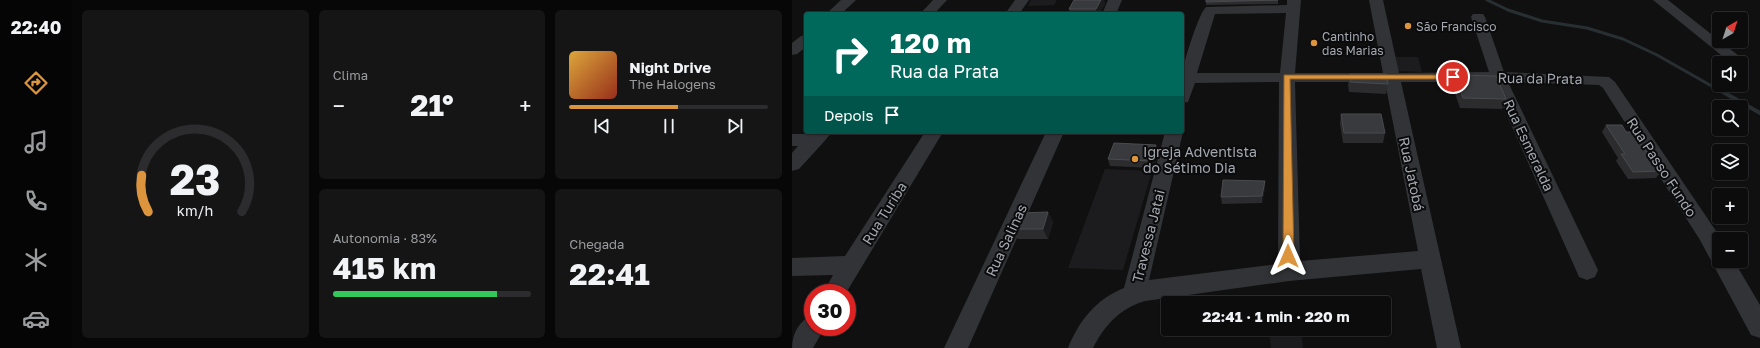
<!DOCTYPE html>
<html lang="pt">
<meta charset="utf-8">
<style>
:root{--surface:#0c0c0d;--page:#151516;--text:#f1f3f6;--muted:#9a9b9d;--line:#2c2c2e;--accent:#dc943d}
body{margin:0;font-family:"Golos Text",sans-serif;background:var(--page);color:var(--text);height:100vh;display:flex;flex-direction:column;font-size:15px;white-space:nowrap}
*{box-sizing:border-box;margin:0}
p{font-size:13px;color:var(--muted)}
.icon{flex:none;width:22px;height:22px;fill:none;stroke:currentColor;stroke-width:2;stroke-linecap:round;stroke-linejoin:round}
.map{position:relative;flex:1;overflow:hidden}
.sheet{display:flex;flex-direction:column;gap:10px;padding:10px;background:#070707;width:720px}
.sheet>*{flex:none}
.hud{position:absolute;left:12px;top:12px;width:380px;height:122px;border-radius:4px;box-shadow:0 1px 3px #0004,0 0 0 1px var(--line);background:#00695c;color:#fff;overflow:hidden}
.needle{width:26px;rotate:39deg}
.tools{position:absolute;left:920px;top:12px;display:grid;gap:8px}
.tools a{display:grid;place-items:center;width:36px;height:36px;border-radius:4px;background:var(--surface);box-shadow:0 1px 3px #0004,0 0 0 1px var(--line);font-size:20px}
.speed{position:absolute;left:12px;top:284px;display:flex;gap:8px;font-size:20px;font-weight:700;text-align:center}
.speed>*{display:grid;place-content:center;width:52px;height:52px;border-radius:50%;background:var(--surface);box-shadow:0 1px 3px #0004,0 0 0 1px var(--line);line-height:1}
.speed .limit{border:6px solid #d22;background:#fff;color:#111}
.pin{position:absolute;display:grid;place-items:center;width:34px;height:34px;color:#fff;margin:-17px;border:2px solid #fff;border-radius:50%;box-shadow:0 1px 4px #0007}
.me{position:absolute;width:44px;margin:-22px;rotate:0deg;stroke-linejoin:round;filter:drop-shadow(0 0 3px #0008)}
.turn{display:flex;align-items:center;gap:14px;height:84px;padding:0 20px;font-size:18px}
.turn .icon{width:52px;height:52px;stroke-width:2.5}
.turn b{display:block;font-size:28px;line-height:34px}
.then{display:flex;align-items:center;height:38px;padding:0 20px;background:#0003;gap:8px;font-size:15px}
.big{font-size:30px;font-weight:700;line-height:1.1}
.sheet .widget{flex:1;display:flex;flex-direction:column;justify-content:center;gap:6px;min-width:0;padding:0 14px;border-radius:6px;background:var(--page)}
.sheet .dial{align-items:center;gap:0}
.dial svg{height:104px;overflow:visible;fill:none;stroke:var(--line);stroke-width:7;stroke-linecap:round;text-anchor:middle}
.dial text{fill:var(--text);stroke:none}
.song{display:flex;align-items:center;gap:12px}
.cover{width:48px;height:48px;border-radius:6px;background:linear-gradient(135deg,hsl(40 70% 55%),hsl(10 70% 35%))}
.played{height:4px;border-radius:2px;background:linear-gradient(90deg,var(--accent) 55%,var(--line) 55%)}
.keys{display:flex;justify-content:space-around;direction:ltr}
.heat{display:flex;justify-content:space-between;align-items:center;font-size:22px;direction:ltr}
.charge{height:6px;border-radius:3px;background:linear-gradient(90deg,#34c759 83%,var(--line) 0)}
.sheet .tiles{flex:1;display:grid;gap:10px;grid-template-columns:repeat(3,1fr)}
.widget:first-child{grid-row:span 2}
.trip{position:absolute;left:369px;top:296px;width:230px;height:40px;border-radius:4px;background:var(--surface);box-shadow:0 1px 3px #0004,0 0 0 1px var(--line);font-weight:700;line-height:40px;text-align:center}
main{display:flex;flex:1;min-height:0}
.tabs{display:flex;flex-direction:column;width:72px;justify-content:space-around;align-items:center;background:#050505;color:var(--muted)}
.tabs .icon{width:28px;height:28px}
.tabs .current{color:var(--accent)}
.tabs b{font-size:18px;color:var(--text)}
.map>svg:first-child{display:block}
.built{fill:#1c1c1e}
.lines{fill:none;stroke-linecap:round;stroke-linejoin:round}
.stream-far1{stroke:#282f33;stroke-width:3}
.stream{stroke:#282f33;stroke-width:4}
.minor{fill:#313336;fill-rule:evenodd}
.wall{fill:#2c2c2f}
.shaded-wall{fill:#1b1b1d}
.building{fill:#393a3d;stroke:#494b4f}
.route{fill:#dc943d;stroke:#8f6028}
.poi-dot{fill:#dc943d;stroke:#0b0b0c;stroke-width:1.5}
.labels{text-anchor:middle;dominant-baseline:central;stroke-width:4;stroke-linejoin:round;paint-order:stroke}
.far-poi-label{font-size:12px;fill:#a3a8b0;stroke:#0b0b0c;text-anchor:start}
.street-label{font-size:14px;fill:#a3a8b0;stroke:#0b0b0c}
.poi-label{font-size:14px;fill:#a3a8b0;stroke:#0b0b0c;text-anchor:start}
</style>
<main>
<nav class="tabs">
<b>22:40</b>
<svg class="icon current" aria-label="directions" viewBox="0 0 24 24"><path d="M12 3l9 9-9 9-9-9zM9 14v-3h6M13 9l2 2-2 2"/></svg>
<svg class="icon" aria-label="music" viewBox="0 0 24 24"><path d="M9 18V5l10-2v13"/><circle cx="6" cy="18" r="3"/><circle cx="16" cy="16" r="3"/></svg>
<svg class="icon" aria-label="phone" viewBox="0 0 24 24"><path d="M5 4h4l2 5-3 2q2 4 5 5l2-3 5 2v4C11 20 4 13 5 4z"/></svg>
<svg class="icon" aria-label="climate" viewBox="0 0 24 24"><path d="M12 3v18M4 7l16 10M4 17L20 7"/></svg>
<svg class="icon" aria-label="car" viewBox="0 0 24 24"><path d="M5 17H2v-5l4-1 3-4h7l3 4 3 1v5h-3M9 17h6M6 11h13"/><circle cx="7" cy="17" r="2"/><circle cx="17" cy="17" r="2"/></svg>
</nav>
<section class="sheet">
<div class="tiles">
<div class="widget dial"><svg viewBox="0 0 100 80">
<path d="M14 69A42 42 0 1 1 86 69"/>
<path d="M14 69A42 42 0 0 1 9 41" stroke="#dc943d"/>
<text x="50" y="56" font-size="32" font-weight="700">23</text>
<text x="50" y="72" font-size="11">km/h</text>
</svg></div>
<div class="widget"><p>Clima</p>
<div class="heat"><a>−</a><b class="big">21°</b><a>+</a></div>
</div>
<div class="widget">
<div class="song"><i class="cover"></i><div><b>Night Drive</b><p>The Halogens</p></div></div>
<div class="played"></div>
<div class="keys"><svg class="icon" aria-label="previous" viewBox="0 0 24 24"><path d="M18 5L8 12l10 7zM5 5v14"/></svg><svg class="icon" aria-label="pause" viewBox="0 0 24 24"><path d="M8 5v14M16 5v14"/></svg><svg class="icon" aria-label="next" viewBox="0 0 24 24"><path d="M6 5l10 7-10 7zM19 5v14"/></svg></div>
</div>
<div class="widget"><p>Autonomia · 83%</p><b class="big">415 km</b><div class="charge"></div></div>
<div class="widget"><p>Chegada</p><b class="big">22:41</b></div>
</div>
</section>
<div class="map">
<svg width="968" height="348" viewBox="0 0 968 348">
<rect width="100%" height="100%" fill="#101011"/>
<path class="built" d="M 239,0 L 265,0 L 262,5 L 236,6 Z
M 603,57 L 626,57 L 630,72 L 606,71 Z
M 313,169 L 360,171 L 331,270 L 276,268 Z
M 504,295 L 505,303 L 475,303 L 475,297 Z
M 477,329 L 509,329 L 511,348 L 479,348 Z"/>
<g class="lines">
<path class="stream-far1" d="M 695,0 L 716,10 L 750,21 L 795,28 L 831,39 L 865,55 L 932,93"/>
<path class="stream" d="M 931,92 L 968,113"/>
<path class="minor" d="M 49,0 L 64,0 L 49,14 L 34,14 Z
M 141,0 L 155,0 L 142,14 L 128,14 Z
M 223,0 L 237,0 L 227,14 L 213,14 Z
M 316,0 L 330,0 L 324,14 L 310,14 Z
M 495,0 L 509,0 L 503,73 L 591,73 L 577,0 L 591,0 L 607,73 L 697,72 L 679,17 L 681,14 L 691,14 L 693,17 L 712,72 L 817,77 L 823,82 L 922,228 L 929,239 L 927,239 L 927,261 L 942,261 L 968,305 L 968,338 L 959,335 L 908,240 L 811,88 L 807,85 L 716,82 L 806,270 L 803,277 L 795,280 L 787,277 L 784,270 L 700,82 L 609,82 L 669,348 L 645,348 L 629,269 L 497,281 L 353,301 C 327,309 313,325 301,348 L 276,348 C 287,321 304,299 332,288 L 373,132 L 390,132 L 390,131 L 391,132 L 357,280 L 486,264 L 487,82 L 403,83 L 396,102 L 390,103 C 390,93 388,81 390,72 C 393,59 406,15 414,7 L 495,5 ZM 494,13 L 488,73 L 405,73 L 423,14 ZM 503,82 L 593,82 L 626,251 L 508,261 Z
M 861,0 L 876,0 L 947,56 L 944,59 L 939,61 L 934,59 Z
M 14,35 L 14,47 L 5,54 L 0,55 L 0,43 L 9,36 Z
M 21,132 L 40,132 L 30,144 L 7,169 L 0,171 L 0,153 L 6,146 L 0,146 L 0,134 L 19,134 Z
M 133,132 L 151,132 L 54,293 L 31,293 L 41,275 L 0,276 L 0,258 L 53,256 Z
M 254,132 L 272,132 L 176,348 L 152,348 Z
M 21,315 L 21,327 L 33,327 L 21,348 L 0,348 C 0,334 7,320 21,315 Z"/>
</g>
<path class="wall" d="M 282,0 L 312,0 L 313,4 L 307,14 L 278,14 L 277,9 Z
M 486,0 L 486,4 L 414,5 L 414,2 Z
M 558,74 L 596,84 L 594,94 L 557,92 L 556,84 Z
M 663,75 L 714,99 L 710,109 L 668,108 L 660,85 Z
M 549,114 L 593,133 L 591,143 L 551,143 L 548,124 Z
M 814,125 L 834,132 L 869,171 L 864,178 L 836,179 L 824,161 L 826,158 L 810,132 Z
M 366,153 L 362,168 L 318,166 L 316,159 Z
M 473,181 L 473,188 L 470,203 L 430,204 L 429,197 Z
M 256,212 L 261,222 L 256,239 L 226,239 L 220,229 Z"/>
<path class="shaded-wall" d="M 309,0 L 312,0 L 313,4 L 307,14 L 305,14 L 304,9 Z
M 364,145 L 366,153 L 362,168 L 360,161 Z
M 473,181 L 473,188 L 470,203 L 470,196 Z
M 256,212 L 261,222 L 256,239 L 251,229 Z"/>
<path class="building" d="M 282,0 L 309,0 L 304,9 L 277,9 Z
M 414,0 L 486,0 L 414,2 Z
M 558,74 L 594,74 L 596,84 L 558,82 Z
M 663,75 L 704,76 L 714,99 L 671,98 Z
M 549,114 L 589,114 L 593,133 L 552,133 Z
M 814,125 L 830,125 L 834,132 L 840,132 L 869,171 L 841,172 L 829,154 L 833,154 Z
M 322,143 L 364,145 L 360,161 L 316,159 Z
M 431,180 L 473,181 L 470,196 L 429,197 Z
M 256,212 L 251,229 L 220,229 L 228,213 Z"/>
<path class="route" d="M 492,75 L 661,75 L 664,77 L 661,79 L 498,79 L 502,256 L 500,259 L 496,261 L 493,259 L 491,256 Z"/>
<g class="poi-dot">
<circle cx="616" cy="26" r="4"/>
<circle cx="522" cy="43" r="4"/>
<circle cx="343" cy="159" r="4"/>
</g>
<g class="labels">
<g class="far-poi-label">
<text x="624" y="26">São Francisco</text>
<text x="530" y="36">Cantinho<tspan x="530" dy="14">das Marias</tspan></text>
</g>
<g class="street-label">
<text transform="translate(748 78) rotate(1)">Rua da Prata</text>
<text transform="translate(737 145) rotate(65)">Rua Esmeralda</text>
<text transform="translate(870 167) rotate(57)">Rua Passo Fundo</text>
<text transform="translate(620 174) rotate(78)">Rua Jatobá</text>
<text transform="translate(92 213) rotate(-58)">Rua Turiba</text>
<text transform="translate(356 236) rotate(-76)">Travessa Jatai</text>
<text transform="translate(214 240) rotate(-65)">Rua Salinas</text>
</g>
<g class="poi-label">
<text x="351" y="151">Igreja Adventista<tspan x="351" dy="16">do Sétimo Dia</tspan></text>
</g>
</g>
</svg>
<div class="tools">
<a><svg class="needle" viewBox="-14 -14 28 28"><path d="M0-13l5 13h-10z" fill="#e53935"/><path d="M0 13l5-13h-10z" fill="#9a9b9d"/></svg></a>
<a><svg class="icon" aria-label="sound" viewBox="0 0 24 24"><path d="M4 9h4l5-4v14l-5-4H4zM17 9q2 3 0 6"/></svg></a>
<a><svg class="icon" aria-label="search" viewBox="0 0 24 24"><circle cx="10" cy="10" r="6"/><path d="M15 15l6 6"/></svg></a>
<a><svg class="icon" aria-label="layers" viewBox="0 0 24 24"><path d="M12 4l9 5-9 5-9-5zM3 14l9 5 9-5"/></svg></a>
<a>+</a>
<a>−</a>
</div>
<div class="speed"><div class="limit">30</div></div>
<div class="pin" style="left:661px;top:77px;background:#d93025"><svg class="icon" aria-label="arrive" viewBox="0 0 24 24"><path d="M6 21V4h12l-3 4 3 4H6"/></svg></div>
<svg class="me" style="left:496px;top:256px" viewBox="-20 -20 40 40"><path d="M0-17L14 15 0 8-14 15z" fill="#dc943d" stroke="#fff" stroke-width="4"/></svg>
<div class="trip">22:41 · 1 min · 220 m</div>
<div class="hud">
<div class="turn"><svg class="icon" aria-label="right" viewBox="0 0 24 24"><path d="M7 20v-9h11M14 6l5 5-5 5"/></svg><div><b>120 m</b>Rua da Prata</div></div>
<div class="then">Depois<svg class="icon" aria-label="arrive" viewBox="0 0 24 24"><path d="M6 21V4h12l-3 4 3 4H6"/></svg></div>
</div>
</div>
</main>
